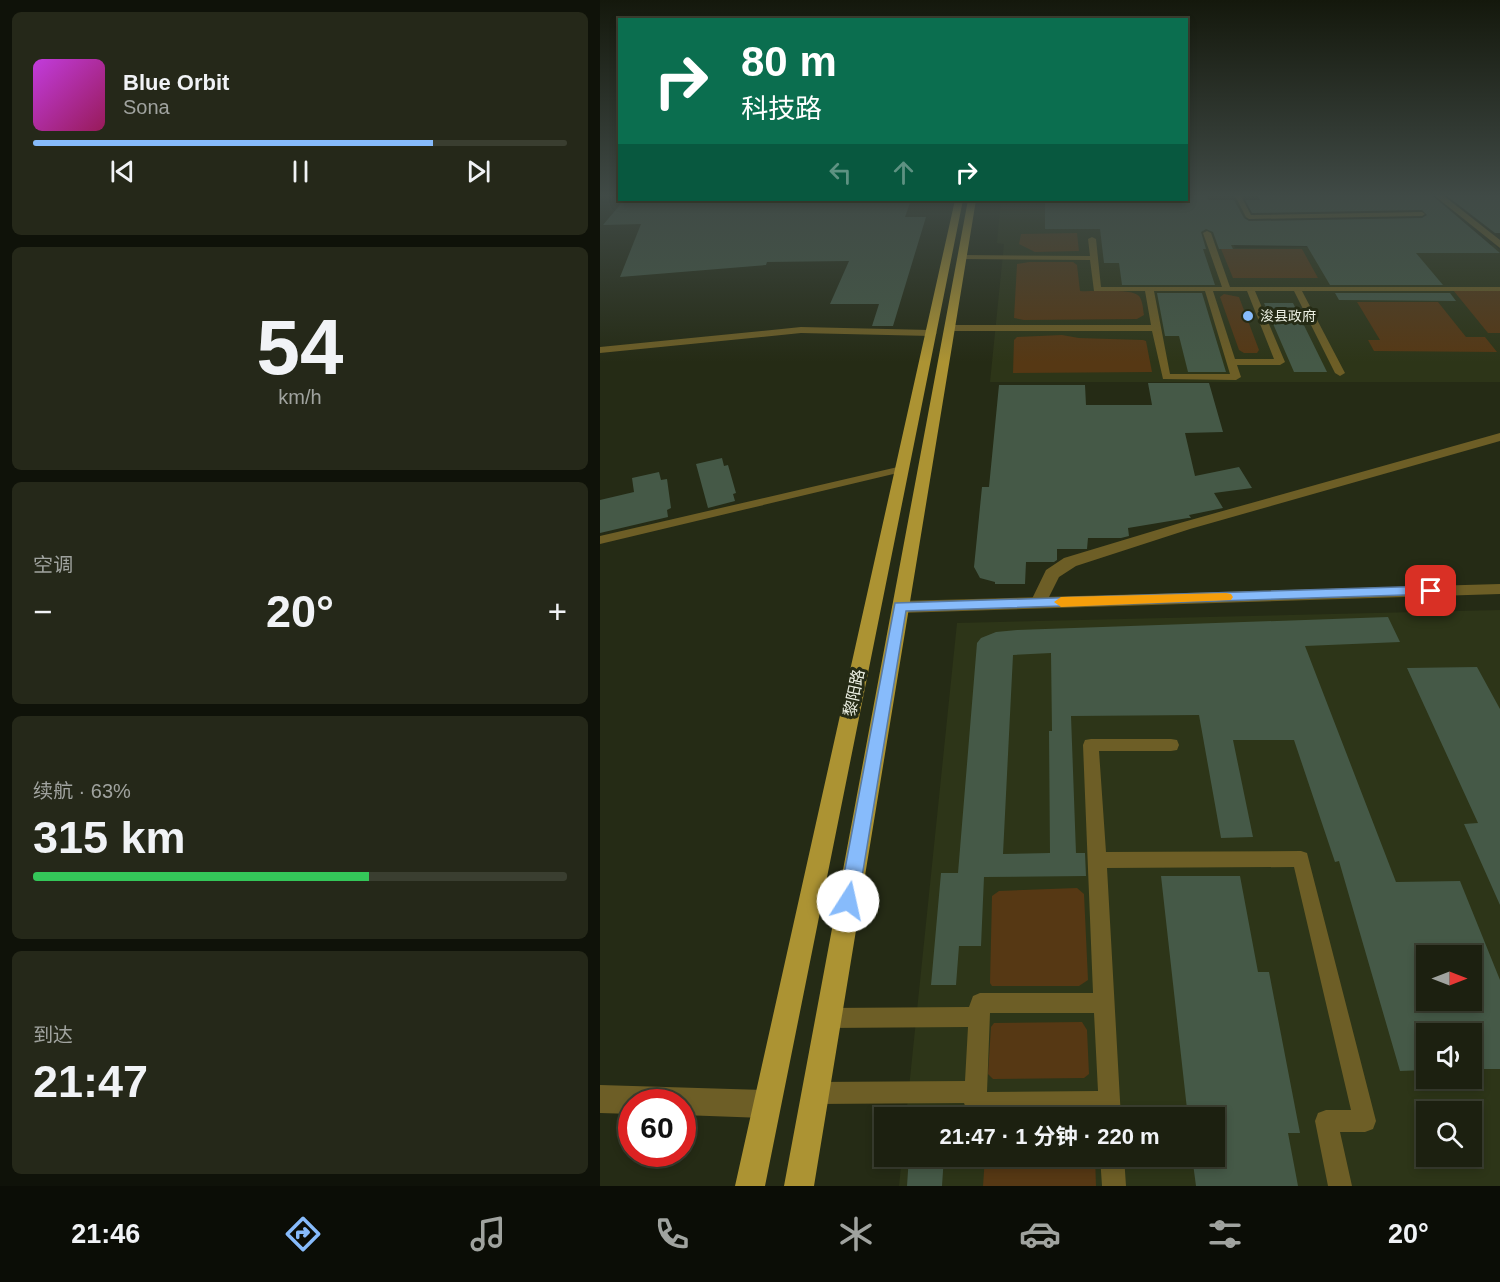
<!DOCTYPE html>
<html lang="zh">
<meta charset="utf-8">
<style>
:root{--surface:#1c2010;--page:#252819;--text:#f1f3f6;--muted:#a0a39f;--line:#3a3e30;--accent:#87bbfb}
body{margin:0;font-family:Arial,"Noto Sans SC",sans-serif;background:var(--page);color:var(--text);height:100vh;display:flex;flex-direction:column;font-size:22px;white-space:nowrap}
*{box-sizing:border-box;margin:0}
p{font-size:20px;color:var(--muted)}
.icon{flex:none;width:33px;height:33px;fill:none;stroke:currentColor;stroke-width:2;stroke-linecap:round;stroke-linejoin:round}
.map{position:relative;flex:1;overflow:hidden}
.panel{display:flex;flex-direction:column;gap:12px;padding:12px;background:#0f1209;width:600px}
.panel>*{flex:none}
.guide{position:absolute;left:18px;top:18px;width:570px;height:183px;border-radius:0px;box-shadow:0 3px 9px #0003,0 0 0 2px var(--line);background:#0b6e4f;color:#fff;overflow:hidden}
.needle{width:39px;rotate:90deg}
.controls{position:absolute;left:816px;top:945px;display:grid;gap:12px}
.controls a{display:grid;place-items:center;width:66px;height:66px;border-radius:0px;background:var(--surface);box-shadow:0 3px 9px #0003,0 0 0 2px var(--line);font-size:30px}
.speed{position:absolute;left:18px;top:1089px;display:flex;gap:12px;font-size:30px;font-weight:700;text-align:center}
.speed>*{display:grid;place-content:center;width:78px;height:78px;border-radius:50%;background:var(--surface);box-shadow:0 3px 9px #0003,0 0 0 2px var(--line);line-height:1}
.speed .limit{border:9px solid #d22;background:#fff;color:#111}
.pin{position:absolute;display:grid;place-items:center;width:51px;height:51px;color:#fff;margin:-26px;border-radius:12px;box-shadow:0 3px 9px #0006}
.me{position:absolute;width:66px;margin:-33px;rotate:10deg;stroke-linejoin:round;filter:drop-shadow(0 0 4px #0008)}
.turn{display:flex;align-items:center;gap:21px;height:126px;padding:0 24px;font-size:27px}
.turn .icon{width:78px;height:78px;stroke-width:2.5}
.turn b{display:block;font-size:42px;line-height:51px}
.lanes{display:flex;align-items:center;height:57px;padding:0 24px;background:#0003;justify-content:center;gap:30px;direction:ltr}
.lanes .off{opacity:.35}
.big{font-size:45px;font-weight:700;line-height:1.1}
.panel .tile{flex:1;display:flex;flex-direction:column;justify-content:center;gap:9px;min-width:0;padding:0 21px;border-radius:9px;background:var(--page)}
.panel .dial{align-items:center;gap:0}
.dial b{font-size:78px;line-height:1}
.song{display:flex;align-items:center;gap:18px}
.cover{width:72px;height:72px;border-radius:9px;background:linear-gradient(135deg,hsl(290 70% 55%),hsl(330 70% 35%))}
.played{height:6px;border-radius:3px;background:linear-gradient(90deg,var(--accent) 75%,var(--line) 75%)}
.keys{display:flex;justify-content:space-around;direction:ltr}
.heat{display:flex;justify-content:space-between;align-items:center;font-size:33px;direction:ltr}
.charge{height:9px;border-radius:4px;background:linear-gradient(90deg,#34c759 63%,var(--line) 0)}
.trip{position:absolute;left:274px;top:1107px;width:351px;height:60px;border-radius:0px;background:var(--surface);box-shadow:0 3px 9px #0003,0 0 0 2px var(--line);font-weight:700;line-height:60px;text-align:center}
.tabs{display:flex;height:96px;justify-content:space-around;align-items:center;background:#0b0d06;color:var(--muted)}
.tabs .icon{width:42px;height:42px}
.tabs .on{color:var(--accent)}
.tabs b{font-size:27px;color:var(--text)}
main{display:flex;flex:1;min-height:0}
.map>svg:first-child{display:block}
.built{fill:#2d3518;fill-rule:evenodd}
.green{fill:#563814}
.building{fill:#455947;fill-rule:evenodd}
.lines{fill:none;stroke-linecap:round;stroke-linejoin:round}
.service{fill:#6d5e26;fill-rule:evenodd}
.minor{fill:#6d5e26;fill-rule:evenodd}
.tertiary{fill:#6d5e26;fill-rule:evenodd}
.primary{fill:#ac9333;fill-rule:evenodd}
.route{fill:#87bbfb;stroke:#587aa3;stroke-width:1.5}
.slow{fill:#f59e0b}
.poi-dot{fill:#87bbfb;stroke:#252b15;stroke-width:2}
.labels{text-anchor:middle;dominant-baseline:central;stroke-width:6;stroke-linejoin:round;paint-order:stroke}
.far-poi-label{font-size:14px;fill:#ebefe2;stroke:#252b15;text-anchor:start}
.street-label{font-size:16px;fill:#ebefe2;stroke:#252b15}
</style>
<main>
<section class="panel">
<div class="tile">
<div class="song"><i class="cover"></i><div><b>Blue Orbit</b><p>Sona</p></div></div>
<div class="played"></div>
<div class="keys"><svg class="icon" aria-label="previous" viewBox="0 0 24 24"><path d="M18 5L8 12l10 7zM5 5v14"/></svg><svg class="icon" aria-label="pause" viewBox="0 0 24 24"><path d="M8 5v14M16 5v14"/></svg><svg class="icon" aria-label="next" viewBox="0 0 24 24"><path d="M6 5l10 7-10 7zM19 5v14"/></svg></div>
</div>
<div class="tile dial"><b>54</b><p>km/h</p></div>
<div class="tile"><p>空调</p>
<div class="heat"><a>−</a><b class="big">20°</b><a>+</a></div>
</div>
<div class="tile"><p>续航 · 63%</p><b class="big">315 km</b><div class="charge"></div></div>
<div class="tile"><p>到达</p><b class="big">21:47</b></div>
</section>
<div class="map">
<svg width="900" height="1186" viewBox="0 0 900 1186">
<rect width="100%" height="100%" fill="#252b15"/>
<path class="built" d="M 587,196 L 634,196 L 647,218 L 623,219 L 635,248 L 894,245 L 900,250 L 900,382 L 390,382 L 404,244 L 397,243 L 401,200 L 586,200 Z
M 900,610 L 900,1186 L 299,1186 L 302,1157 L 615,1156 L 615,1118 L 306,1117 L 357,623 ZM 826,956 L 872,956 L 872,1000 L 826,1000 ZM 826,1034 L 872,1034 L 872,1078 L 826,1078 ZM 826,1112 L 872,1112 L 872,1156 L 826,1156 Z"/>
<path class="green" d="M 477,233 L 479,251 L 435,252 L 419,244 L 421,234 Z
M 621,249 L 702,249 L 718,278 L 633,278 Z
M 429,262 L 473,262 L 477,265 L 480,291 C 492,292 531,288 539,296 C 543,301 543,310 544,315 L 537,319 L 424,320 L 414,318 L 417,264 Z
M 853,290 L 900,290 L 900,333 L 888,333 Z
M 624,294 L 639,297 L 659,350 L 657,353 L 644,353 L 639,350 L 620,297 Z
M 757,302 L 838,302 L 866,337 L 885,337 L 897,352 L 774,351 L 768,340 L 780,340 Z
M 462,335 L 479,338 L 543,340 L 546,341 L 552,372 L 413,373 L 414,340 L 417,337 Z
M 477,888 L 484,894 L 488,980 L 479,986 L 392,986 L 390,983 L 392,896 L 399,891 Z
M 482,1022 L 487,1030 L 489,1074 L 484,1078 L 393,1079 L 388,1074 L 391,1027 L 394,1023 Z
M 385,1157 L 495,1157 L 496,1186 L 383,1186 Z"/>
<path class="building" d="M 586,196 L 607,196 L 608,200 L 634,200 L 644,218 L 649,221 L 822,218 L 827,215 L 822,210 L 652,213 L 645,200 L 660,200 L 657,196 L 833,196 L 900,253 L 816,253 L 843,285 L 730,285 L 707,246 L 631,245 L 633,249 L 619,249 L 613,232 L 606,229 L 601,232 L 606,249 L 603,249 L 615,285 L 522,285 L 519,263 L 504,263 L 500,229 L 445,229 L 445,200 L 586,200 Z
M 847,196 L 900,196 L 900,233 L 895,233 Z
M 24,200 L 311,200 L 305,217 L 326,217 L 293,326 L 272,326 L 279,304 L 230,304 L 249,261 L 167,262 L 166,265 L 20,277 L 41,224 L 3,225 Z
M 557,293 L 602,293 L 626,372 L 588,372 L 579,336 L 565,336 Z
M 735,293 L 850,293 L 856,301 L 739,300 Z
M 664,303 L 693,303 L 727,372 L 694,372 Z
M 548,383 L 609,383 L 623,432 L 585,433 L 595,476 L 639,467 L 652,488 L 614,493 L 623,508 L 589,515 L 591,518 L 588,518 L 528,528 L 529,536 L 521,538 L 488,538 L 487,549 L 457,549 L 457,560 L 454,562 L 426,562 L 425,584 L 395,584 L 395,582 L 380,578 L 374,567 L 382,487 L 389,487 L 399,385 L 485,385 L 486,405 L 552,405 Z
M 122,458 L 124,466 L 128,465 L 136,493 L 133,494 L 135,501 L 108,508 L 96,464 Z
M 59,472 L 61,480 L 67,479 L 71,508 L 67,510 L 68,517 L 0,533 L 0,500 L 34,492 L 32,478 Z
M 788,617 L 800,642 L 705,646 L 796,882 L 860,881 L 900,980 L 900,1069 L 872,1069 L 872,1034 L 826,1034 L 826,1070 L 800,1071 L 739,861 L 735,862 L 694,740 L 633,740 L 653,837 L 621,838 L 599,715 L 471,716 L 476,853 L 485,853 L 486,876 L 384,877 L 381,946 L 359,946 L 356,985 L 331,985 L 341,873 L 358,873 L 377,643 L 381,638 L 396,632 L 417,630 ZM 451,653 L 452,731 L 449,731 L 450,853 L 403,854 L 413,655 ZM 826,956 L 872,956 L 872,1000 L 826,1000 Z
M 877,667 L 900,709 L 900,905 L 864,824 L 878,823 L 807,668 Z
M 561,876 L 640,876 L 658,972 L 669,972 L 700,1133 L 688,1133 L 698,1186 L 596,1186 L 592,1156 L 615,1156 L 615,1118 L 588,1118 Z
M 309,1156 L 344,1156 L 342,1186 L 307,1186 Z"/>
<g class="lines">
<path class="service" d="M 635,196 L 641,196 L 651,215 L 822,212 L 825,214 L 822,216 L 649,219 L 646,217 Z
M 607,231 L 611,233 L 630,287 L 900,287 L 900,291 L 702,291 L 745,373 L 740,376 L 735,373 L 694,291 L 655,291 L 685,362 L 680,365 L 637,365 L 641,377 L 636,380 L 563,379 L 552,331 L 350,331 L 346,328 L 350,325 L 551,325 L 545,291 L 494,291 L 490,260 L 362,259 L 358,257 L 362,255 L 490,256 L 488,239 L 492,237 L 496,239 L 501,287 L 622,287 L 603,233 ZM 554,291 L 605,291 L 630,374 L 570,374 ZM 613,291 L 647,291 L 674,359 L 635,359 Z
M 302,466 L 306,467 L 306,471 L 0,544 L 0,536 Z
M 491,739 L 571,739 L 577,740 L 579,745 L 577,750 L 571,751 L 499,751 L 506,852 L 701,851 L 707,853 L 776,1121 L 773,1129 L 765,1132 L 740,1132 L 752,1186 L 728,1186 L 715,1121 L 718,1113 L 726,1110 L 751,1110 L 694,867 L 507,868 L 521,1118 L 499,1118 L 499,1113 L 375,1114 L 367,1111 L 364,1103 L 215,1104 L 207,1101 L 204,1093 L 207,1085 L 215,1082 L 365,1081 L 368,1027 L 227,1028 L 220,1025 L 217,1018 L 220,1011 L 227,1008 L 369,1007 L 373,996 L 380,993 L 493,993 L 483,745 L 485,740 ZM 390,1013 L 494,1013 L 498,1091 L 387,1092 Z
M 500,1156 L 524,1156 L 526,1186 L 502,1186 Z"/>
<path class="minor" d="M 835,196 L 844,196 L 900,240 L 900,248 Z
M 201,327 L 331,330 L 337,333 L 331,336 L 201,333 L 0,353 L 0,347 Z
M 900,433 L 900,441 L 590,529 L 476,566 L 459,577 L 444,607 L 432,607 L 430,603 L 446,570 L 464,558 L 580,523 Z
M 0,1085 L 167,1090 L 177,1094 L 181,1104 L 177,1114 L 167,1118 L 82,1115 L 82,1102 L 32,1102 L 32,1114 L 0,1113 Z"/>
<path class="tertiary" d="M 900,584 L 900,594 L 300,613 L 294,611 L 292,607 L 294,603 L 300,601 Z"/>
<path class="primary" d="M 355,200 L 363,200 L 165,1186 L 135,1186 Z
M 368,200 L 376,200 L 214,1186 L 184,1186 Z"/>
</g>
<linearGradient id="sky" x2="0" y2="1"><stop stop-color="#14180c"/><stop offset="0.54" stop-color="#404a46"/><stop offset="1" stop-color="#404a46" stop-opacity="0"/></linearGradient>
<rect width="900" height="362" fill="url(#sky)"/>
<path class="route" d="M 831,586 L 836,588 L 838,591 L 836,594 L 306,611 L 258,901 L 255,907 L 248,909 L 241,907 L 239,901 L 295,603 Z"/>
<path class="slow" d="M 626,593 L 631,594 L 633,597 L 631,600 L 461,607 L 454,602 L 461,597 Z"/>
<circle class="poi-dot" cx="648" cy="316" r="6"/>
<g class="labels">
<g class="far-poi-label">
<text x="660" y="316">浚县政府</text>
</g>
<g class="street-label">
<text transform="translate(254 693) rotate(-78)">黎阳路</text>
</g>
</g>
</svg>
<div class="controls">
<a><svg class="needle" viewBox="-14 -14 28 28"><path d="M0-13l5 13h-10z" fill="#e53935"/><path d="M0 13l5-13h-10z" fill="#a0a39f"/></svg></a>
<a><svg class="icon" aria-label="sound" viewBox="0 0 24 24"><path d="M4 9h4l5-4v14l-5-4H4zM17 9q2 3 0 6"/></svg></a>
<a><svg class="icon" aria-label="search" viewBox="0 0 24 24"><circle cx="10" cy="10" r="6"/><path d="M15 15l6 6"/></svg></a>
</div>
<div class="speed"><div class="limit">60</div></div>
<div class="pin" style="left:831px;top:591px;background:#d93025"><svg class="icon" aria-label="arrive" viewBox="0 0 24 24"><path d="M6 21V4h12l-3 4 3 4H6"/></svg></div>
<svg class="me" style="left:248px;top:901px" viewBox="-20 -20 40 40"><circle r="19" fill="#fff"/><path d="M0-13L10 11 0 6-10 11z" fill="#87bbfb"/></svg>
<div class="trip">21:47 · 1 分钟 · 220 m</div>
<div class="guide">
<div class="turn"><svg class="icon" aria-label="right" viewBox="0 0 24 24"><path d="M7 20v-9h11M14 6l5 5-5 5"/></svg><div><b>80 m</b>科技路</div></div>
<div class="lanes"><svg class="icon off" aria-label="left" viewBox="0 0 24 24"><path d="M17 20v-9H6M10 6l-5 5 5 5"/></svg><svg class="icon off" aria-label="ahead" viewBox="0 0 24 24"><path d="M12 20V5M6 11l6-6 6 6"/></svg><svg class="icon" aria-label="right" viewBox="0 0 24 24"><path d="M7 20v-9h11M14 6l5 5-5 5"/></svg></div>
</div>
</div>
</main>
<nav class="tabs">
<b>21:46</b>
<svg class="icon on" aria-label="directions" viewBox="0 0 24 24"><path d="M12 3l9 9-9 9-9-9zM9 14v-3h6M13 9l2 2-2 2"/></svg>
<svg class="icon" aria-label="music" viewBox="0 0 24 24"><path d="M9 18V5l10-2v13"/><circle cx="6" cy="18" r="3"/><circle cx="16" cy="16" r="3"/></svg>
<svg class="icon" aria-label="phone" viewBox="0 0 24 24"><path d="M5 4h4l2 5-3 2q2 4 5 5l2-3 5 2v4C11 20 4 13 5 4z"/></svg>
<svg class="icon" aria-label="climate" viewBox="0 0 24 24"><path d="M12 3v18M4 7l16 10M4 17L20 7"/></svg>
<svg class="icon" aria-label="car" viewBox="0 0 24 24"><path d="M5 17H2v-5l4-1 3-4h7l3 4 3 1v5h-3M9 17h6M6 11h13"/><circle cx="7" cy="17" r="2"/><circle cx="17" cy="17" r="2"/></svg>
<svg class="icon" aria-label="filters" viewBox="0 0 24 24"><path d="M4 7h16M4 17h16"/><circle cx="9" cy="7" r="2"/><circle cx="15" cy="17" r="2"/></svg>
<b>20°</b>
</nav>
